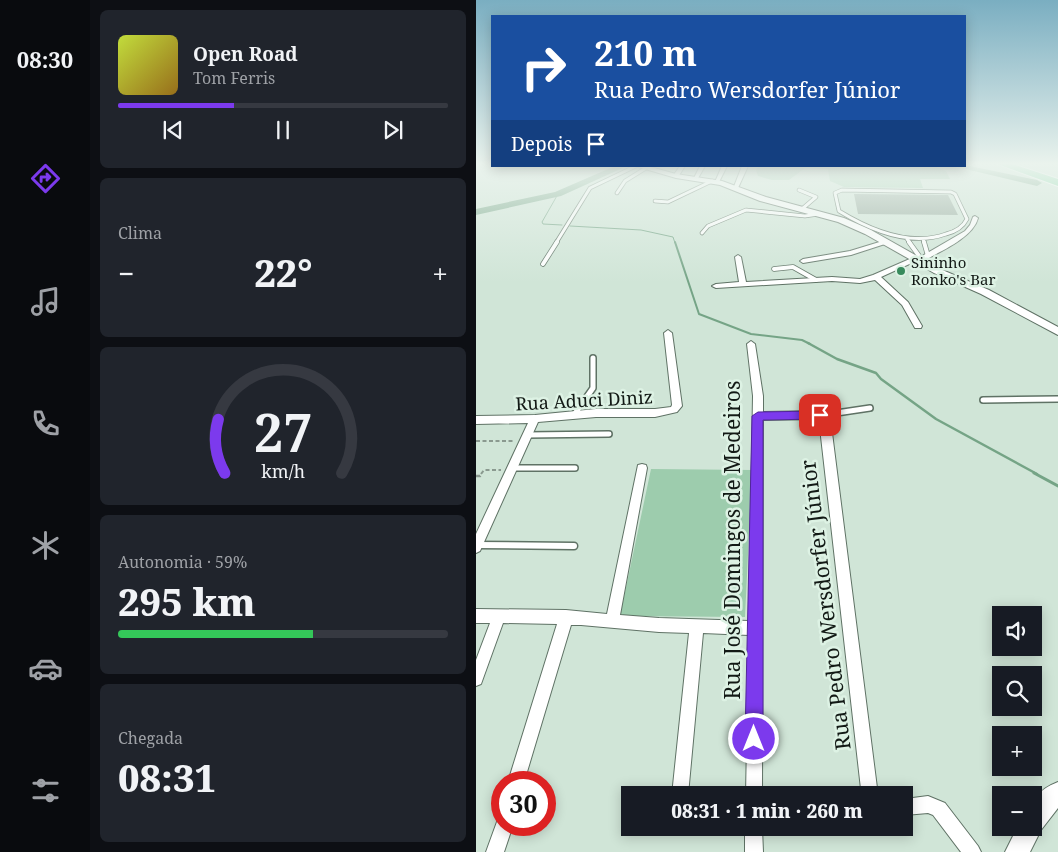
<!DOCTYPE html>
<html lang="pt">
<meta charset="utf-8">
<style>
:root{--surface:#171b24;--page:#20242c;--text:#f1f3f6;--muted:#9ea1a6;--line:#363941;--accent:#7c3aed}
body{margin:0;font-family:"Noto Serif",serif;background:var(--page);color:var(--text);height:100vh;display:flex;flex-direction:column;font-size:19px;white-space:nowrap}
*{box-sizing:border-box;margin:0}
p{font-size:16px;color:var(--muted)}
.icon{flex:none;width:28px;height:28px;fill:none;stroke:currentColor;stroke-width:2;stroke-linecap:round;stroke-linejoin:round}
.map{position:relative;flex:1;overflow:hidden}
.drawer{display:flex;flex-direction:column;gap:10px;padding:10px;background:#0d0f14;width:386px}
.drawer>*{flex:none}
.top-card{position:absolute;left:15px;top:15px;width:475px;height:152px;border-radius:0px;box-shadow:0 2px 12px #0003;background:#1a4fa0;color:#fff;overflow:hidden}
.buttons{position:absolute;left:516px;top:606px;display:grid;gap:10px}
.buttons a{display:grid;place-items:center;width:50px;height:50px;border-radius:0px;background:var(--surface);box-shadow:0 2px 12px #0003;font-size:25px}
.speed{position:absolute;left:15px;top:771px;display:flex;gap:10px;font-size:25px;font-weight:700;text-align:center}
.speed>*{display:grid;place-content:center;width:65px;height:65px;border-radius:50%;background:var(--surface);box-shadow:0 2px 12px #0003;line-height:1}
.speed .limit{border:8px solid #d22;background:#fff;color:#111}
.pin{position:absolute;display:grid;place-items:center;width:42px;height:42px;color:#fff;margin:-21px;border-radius:10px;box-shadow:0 2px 8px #0006}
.me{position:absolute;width:55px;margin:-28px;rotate:0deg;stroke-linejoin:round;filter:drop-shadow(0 0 4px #0008)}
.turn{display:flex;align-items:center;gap:18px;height:105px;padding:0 20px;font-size:22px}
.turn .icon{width:65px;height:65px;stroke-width:2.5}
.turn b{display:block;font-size:35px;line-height:42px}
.then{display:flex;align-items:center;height:48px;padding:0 20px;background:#0003;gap:10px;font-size:19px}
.big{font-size:38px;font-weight:800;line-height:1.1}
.drawer .widget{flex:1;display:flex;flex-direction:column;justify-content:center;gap:8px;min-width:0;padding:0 18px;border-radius:8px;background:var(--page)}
.drawer .dial{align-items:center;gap:0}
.dial svg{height:130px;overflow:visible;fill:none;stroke:var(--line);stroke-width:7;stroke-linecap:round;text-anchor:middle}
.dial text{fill:var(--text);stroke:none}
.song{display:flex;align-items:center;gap:15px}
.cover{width:60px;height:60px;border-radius:8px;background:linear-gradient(135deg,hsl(70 70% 55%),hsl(40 70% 35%))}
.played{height:5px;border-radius:2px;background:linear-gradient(90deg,var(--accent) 35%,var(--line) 35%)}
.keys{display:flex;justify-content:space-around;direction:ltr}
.heat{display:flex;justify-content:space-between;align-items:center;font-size:28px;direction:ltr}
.charge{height:8px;border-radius:4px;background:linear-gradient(90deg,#34c759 59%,var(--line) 0)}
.trip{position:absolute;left:145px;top:786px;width:292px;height:50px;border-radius:0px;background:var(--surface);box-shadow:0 2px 12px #0003;font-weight:800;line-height:50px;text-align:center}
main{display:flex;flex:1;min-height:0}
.dock{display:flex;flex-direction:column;width:90px;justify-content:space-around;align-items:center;background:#090b0e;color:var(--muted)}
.dock .icon{width:35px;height:35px}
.dock .selected{color:var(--accent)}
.dock b{font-size:22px;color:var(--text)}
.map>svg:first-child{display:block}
.green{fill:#9dccad}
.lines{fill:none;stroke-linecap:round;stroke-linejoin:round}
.stream-far3{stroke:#75a486;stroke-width:1}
.stream-far2{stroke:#75a486;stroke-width:2}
.stream-far1{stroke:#75a486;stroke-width:2.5}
.stream{stroke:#75a486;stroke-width:3}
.river{fill:#75a486;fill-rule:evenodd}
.building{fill:#97ab9e}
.lane-far3-casing{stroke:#5f7265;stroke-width:4.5}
.lane-far2-casing{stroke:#5f7265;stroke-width:5.5}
.lane-far1-casing{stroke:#5f7265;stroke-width:8}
.lane-casing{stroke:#5f7265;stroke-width:9}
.street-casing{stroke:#5f7265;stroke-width:2}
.secondary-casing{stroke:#5f7265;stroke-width:2}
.highway-casing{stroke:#fff;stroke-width:2}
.path-far1{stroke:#8a998f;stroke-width:2;stroke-dasharray:4 2.5;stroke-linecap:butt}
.path{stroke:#8a998f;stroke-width:2.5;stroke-dasharray:4.5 3;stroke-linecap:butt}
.lane-far3{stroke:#fff;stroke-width:3}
.lane-far2{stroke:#fff;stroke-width:4}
.lane-far1{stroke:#fff;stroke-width:5}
.lane{stroke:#fff;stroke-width:6}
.street{fill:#fff;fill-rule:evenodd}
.secondary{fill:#fff;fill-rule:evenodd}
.highway{fill:#76d79d;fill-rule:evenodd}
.route{fill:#7c3aed;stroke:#51269a}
.poi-dot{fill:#378a5c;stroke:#ddf2e4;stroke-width:2}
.labels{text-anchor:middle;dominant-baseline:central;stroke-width:5;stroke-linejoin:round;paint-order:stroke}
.far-poi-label{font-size:15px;fill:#121915;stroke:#ddf2e4;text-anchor:start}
.street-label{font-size:18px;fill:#121915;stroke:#ddf2e4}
.near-street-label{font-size:21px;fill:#121915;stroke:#ddf2e4}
</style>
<main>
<nav class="dock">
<b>08:30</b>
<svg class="icon selected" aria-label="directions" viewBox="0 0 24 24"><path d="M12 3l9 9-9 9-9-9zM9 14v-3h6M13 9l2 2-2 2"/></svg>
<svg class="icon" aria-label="music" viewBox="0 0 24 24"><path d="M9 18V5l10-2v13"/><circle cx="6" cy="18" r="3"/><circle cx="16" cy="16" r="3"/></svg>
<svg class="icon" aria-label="phone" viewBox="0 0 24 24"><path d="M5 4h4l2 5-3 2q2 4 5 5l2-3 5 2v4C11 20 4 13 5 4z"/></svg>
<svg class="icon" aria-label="climate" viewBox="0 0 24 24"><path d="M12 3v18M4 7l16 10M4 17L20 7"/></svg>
<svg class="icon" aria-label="car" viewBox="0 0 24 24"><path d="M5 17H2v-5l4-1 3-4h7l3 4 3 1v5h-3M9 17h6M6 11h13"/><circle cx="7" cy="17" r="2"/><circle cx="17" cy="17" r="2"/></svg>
<svg class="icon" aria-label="filters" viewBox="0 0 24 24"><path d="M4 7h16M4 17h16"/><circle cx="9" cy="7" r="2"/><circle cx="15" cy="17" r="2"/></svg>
</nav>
<section class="drawer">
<div class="widget">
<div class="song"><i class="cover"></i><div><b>Open Road</b><p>Tom Ferris</p></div></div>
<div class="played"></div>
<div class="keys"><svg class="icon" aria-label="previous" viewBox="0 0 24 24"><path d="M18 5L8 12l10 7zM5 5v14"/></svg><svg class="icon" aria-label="pause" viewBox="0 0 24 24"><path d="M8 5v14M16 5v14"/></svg><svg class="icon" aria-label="next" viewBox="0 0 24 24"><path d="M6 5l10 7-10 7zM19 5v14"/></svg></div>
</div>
<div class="widget"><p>Clima</p>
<div class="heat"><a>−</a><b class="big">22°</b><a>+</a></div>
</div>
<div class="widget dial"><svg viewBox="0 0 100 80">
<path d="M14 69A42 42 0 1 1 86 69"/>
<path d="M14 69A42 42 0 0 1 10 36" stroke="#7c3aed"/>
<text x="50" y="56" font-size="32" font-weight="700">27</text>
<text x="50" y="72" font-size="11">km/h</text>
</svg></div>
<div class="widget"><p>Autonomia · 59%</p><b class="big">295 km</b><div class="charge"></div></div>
<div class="widget"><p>Chegada</p><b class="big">08:31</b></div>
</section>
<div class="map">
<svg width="582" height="852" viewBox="0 0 582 852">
<rect width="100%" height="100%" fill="#d0e5d7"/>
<path class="green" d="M 283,166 L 457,166 L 470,171 L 474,179 L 444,179 L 447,188 L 368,187 L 354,181 L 352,169 L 329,168 L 313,180 L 296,180 L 282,176 L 280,170 Z
M 175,469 L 276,470 L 269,617 L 144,616 Z"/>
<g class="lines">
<path class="stream-far3" d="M 82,194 L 66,222 L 67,224 L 86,225
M 94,226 L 165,230 L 197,237 L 199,243"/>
<path class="stream-far2" d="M 199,242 L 223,314 L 275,334 L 326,340 L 334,344"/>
<path class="stream-far1" d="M 332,343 L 361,359 L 400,373 L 405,379 L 460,419 L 561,474"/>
<path class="stream" d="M 558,473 L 582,486"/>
<path class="river" d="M 489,165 L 561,180 L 566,183 L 561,186 L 477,166 Z
M 139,166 L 151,166 L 85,196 L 0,215 L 0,209 L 79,192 Z"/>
</g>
<path class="building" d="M 378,194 L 472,195 L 482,215 L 382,214 Z"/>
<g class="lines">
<g class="lane-far3-casing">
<path id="lane-far3" d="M 323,190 L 340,197 L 326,209
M 366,190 L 475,192 L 479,194 L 491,219 C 487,227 478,232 470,234 C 434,247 394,230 363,211 L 359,193 Z
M 141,193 L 149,181 L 170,168
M 179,201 L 192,202 L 236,181
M 226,233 L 232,226 L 270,210 L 329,216 L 343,214
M 431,239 L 434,243
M 447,239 L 448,243
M 80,243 L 114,188 L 160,166"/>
</g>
<g class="lane-far2-casing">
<path id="lane-far2" d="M 433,242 L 446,260
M 448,242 L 452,256
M 67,264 L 81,242
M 298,269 L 317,267 L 340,280"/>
</g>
<g class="lane-far1-casing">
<path id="lane-far1" d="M 507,400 L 582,399
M 98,415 L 117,388 L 117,358
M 347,415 L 394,408
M 51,435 L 133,434
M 37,468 L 99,468"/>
</g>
<g class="lane-casing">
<path id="lane" d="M 1,545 L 98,546"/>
</g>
<g class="street-casing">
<path id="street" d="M 204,166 L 209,166 L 202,177 L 198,177 L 197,176 Z
M 224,166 L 229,166 L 221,180 L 217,180 Z
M 246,166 L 251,166 L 243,182 L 239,182 Z
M 266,166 L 272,166 L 262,188 L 257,189 Z
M 499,216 L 502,218 C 497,238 463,252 445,262 L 441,262 L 440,261 L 405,277 L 432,302 L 446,326 L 445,328 L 439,328 L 426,305 L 399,280 L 384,283 L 356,281 L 240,288 L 236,286 L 240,284 L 263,282 L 259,257 L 262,255 L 265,257 L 270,282 L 356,277 L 384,279 L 397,275 L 436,258 L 441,259 L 489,231 L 494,225 L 497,217 Z
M 410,240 L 413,242 L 412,243 L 375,255 L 327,263 L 324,261 L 327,259 L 374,251 Z
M 192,330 L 196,333 L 206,406 L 201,412 L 179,417 L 120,417 L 62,422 L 4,551 L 0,553 L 0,534 L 52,423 L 0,424 L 0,416 L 59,415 L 120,409 L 179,409 L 195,407 L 196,405 L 188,333 Z
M 275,341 L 279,344 L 287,396 L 287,412 L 344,411 L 352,414 L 354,417 L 401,788 L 404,795 L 387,795 L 385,789 L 343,419 L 287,420 L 286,795 L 270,795 L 273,635 L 227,633 L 212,795 L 196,795 L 213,633 L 183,632 L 105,625 L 95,625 L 48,782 L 32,782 L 81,624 L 27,623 L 5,684 L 0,686 L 0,660 L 14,623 L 0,623 L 0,609 L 90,610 L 131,614 L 162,465 L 166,464 L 170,465 L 171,468 L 144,615 L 183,618 L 273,621 L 277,396 L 271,344 Z
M 452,796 L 469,803 L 502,846 L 505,852 L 485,852 L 457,815 L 452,813 L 429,815 L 429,799 Z
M 26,817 L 26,825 L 37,825 L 28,852 L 10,852 L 22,819 Z
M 269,828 L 286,828 L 287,852 L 269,852 Z"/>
</g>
<g class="secondary-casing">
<path id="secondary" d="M 159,166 L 171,166 L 200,174 L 246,181 L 290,197 L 368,218 L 395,230 L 464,269 L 513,290 L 582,327 L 582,335 L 505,294 L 458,273 L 389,234 L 362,222 L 284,201 L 244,185 L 200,178 Z
M 582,782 L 582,808 L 565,830 L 554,852 L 529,852 L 541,828 L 558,828 C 558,803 556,792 582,782 Z"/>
</g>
<g class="highway-casing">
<path id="highway" d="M 519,163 L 533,163 L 582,179 L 582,186 Z"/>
</g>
<path class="path-far1" d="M 0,441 L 39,441
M 5,474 L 8,470 L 25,470"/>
<path class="path" d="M 0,476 L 4,476 L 6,473"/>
<use href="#lane-far3" class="lane-far3"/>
<use href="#lane-far2" class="lane-far2"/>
<use href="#lane-far1" class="lane-far1"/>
<use href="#lane" class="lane"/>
<use href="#street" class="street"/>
<use href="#secondary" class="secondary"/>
<use href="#highway" class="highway"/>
</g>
<linearGradient id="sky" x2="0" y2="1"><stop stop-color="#7aaec1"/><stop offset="0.58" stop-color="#eaf3ed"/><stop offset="1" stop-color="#eaf3ed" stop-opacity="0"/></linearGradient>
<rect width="582" height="282" fill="url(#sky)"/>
<path class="route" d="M 344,411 L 350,415 L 344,419 L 287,420 L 287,739 L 285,746 L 278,748 L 272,746 L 269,739 L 276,416 L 282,412 Z"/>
<circle class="poi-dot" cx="425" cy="271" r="5"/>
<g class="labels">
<g class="far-poi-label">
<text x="435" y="262">Sininho<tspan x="435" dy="17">Ronko's Bar</tspan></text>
</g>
<g class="street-label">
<text transform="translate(108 400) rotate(-3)">Rua Aduci Diniz</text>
</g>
<g class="near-street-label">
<text transform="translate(256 540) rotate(-90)">Rua José Domingos de Medeiros</text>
<text transform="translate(349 605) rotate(-97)">Rua Pedro Wersdorfer Júnior</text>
</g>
</g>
</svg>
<div class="buttons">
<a><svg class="icon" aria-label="sound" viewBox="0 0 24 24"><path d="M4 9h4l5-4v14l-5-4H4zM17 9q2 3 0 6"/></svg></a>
<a><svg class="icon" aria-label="search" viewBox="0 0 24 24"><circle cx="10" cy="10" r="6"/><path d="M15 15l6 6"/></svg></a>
<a>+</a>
<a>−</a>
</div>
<div class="speed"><div class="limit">30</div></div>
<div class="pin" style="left:344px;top:415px;background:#d93025"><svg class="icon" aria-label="arrive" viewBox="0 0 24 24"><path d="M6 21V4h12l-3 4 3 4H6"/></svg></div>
<svg class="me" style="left:278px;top:739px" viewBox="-20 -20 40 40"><circle r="17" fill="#7c3aed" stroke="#fff" stroke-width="3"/><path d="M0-11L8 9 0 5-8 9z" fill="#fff"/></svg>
<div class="trip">08:31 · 1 min · 260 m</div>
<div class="top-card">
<div class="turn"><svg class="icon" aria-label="right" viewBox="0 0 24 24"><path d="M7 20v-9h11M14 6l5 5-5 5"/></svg><div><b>210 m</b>Rua Pedro Wersdorfer Júnior</div></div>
<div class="then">Depois<svg class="icon" aria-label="arrive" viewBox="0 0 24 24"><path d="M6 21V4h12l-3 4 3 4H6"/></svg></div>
</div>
</div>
</main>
